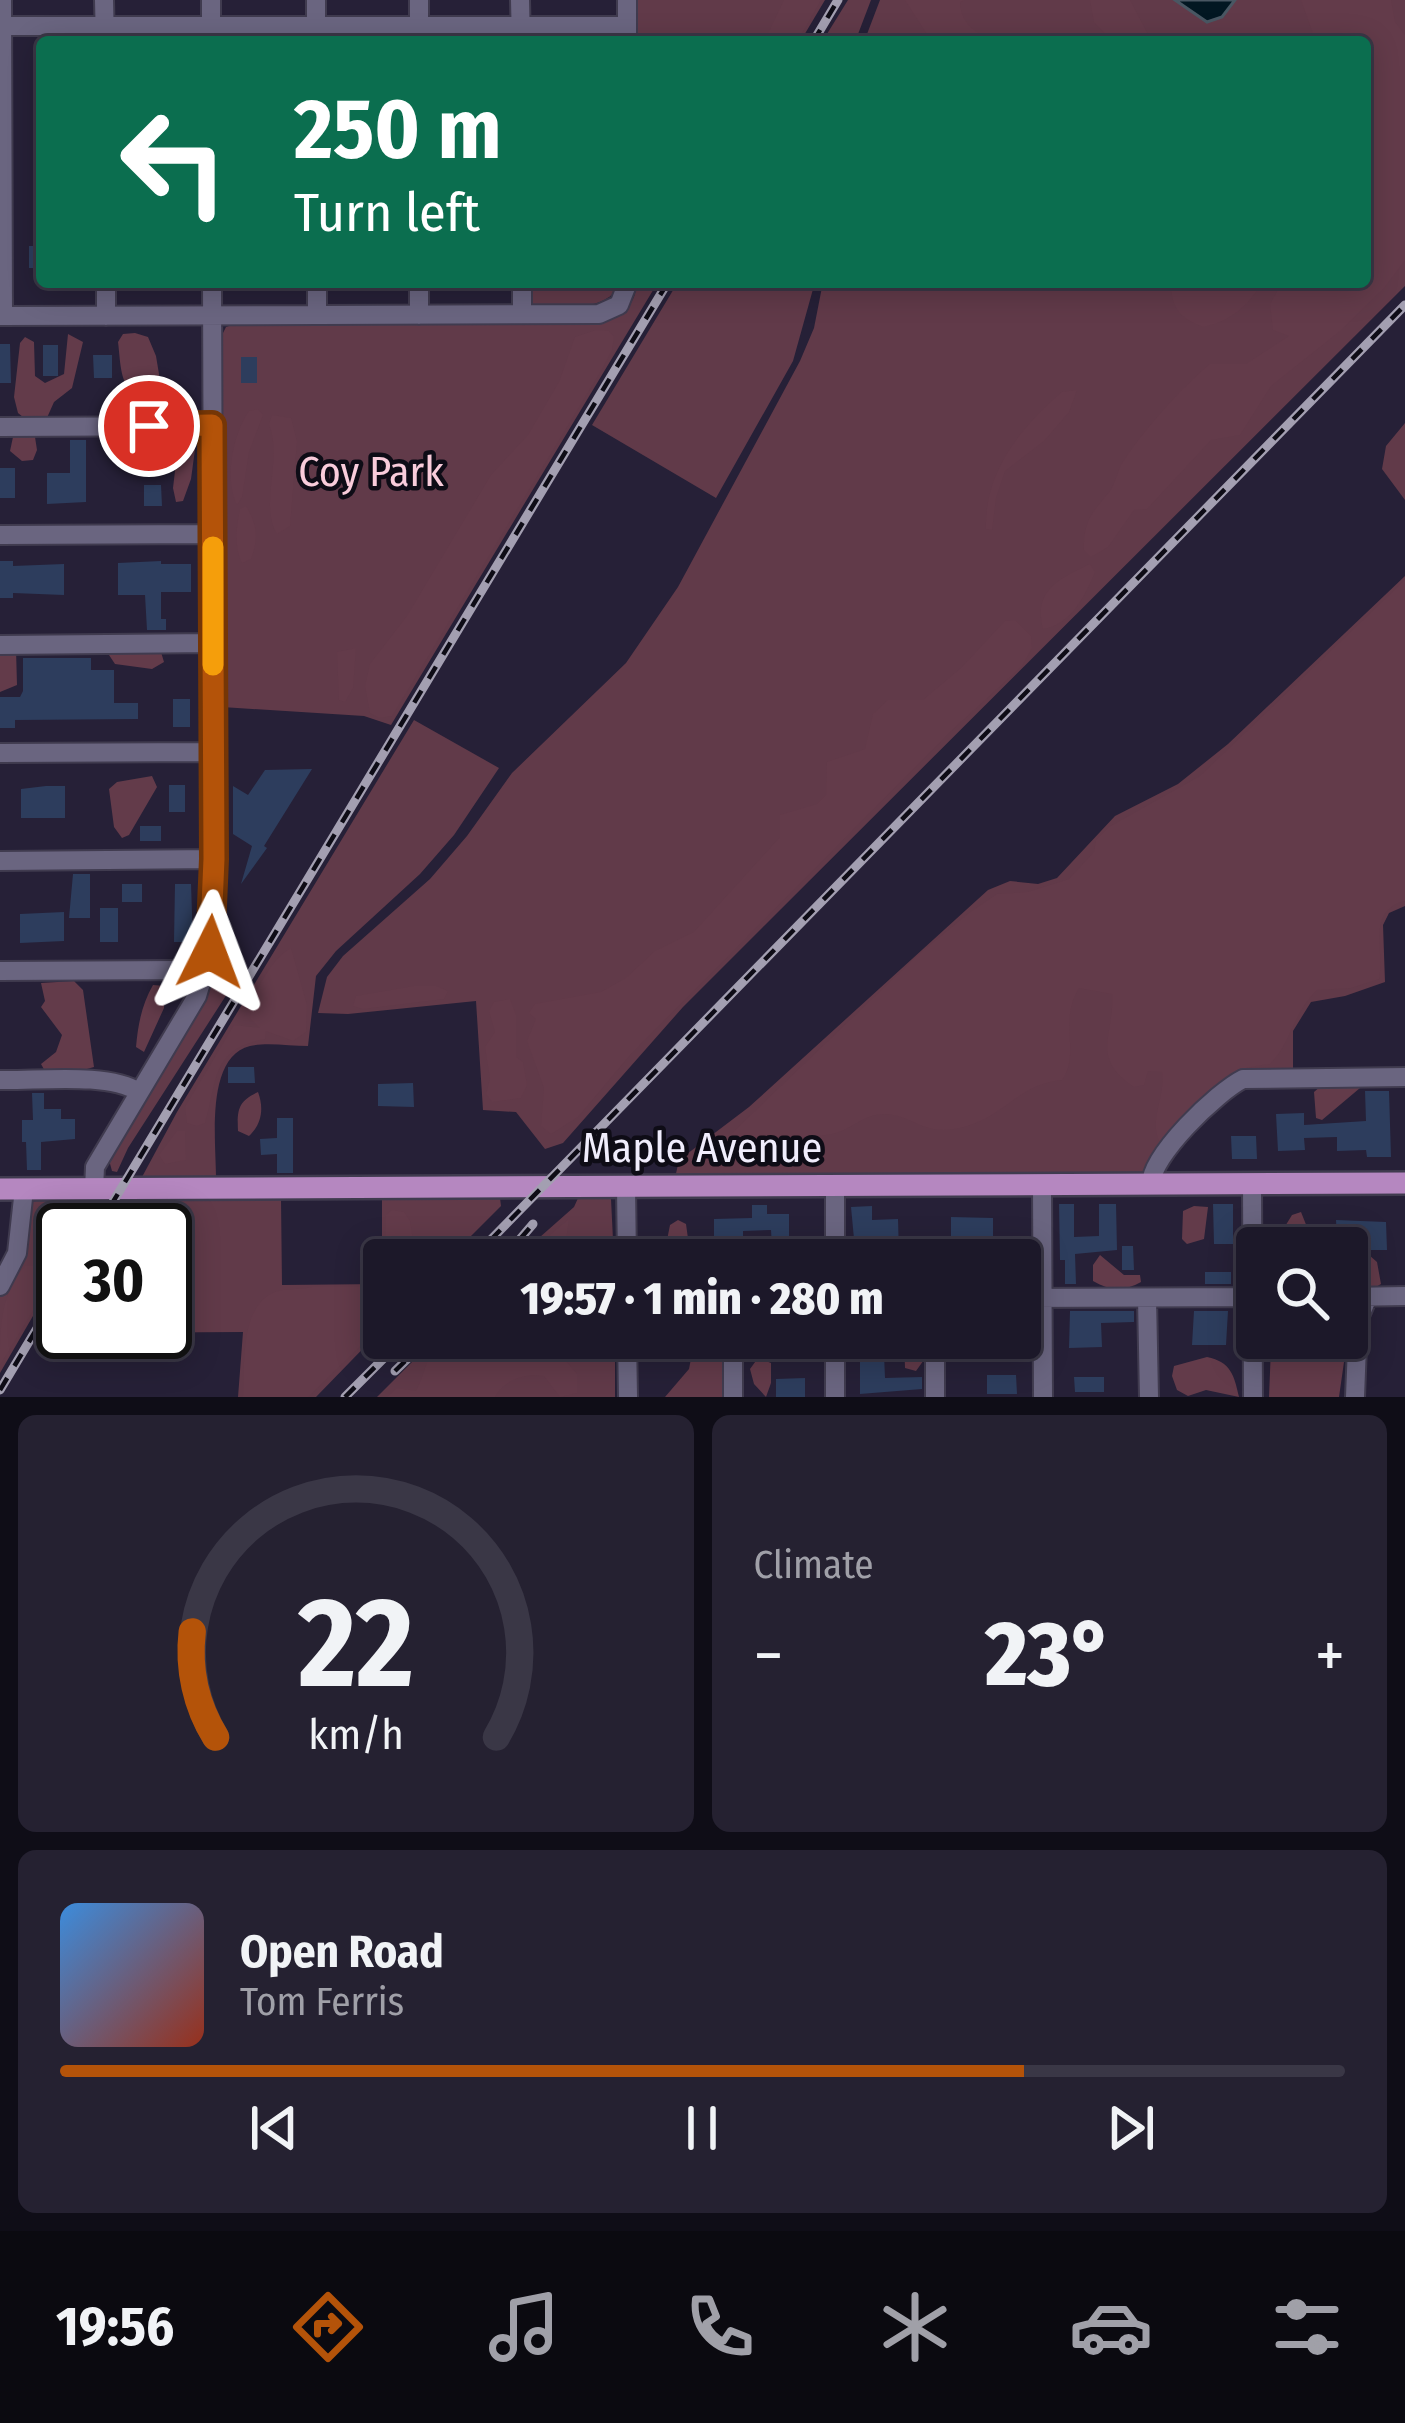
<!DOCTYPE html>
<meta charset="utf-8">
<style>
:root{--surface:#1c1829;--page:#252131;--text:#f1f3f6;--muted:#a0a0a8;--line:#3a3746;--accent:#b45309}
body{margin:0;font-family:"Fira Sans Condensed",sans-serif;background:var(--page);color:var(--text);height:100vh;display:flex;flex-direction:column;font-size:45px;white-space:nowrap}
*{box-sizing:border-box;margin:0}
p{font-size:39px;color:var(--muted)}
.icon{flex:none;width:66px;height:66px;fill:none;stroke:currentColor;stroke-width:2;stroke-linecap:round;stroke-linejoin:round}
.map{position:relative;height:1397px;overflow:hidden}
.side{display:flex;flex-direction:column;gap:18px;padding:18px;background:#0f0d17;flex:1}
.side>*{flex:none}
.banner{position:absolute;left:36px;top:36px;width:1335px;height:252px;border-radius:12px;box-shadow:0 6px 30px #0003,0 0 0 3px var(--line);background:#0b6e4f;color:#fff;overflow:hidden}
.tools{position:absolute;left:1236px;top:1227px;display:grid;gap:24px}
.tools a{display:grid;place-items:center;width:132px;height:132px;border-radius:12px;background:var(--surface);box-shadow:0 6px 30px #0003,0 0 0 3px var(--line);font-size:60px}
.speed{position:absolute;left:36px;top:1203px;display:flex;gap:24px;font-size:60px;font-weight:700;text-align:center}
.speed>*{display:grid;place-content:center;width:156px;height:156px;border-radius:50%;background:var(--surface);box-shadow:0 6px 30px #0003,0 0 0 3px var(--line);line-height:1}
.speed .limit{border:6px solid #111;border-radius:18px;background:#fff;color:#111}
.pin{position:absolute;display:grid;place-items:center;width:102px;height:102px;color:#fff;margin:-51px;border:6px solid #fff;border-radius:50%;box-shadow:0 3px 12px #0007}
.me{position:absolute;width:132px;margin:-66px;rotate:3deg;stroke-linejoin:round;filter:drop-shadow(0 0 9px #0008)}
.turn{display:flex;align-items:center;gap:42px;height:252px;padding:0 60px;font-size:54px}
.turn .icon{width:156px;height:156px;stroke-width:2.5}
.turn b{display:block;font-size:84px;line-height:102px}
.big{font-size:90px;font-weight:800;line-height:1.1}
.side .widget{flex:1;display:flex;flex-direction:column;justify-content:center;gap:18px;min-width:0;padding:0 42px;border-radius:18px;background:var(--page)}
.side .dial{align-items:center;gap:0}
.dial svg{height:312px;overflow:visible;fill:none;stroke:var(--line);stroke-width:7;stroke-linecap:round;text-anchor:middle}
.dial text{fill:var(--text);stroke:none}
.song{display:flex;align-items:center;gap:36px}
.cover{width:144px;height:144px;border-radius:18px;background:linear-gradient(135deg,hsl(210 70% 55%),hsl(10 70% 35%))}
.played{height:12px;border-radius:6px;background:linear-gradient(90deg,var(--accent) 75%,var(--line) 75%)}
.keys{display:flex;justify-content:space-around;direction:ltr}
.heat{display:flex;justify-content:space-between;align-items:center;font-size:66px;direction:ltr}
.side .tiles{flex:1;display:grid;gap:18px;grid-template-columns:1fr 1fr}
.widget:last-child{grid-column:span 2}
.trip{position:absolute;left:363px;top:1239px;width:678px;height:120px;border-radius:12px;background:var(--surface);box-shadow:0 6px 30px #0003,0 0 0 3px var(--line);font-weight:800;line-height:120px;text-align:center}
.dock{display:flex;height:192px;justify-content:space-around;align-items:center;background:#0b0a10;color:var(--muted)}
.dock .icon{width:84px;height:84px}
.dock .active{color:var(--accent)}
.dock b{font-size:54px;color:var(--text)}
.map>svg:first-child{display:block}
.green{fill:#613a49}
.forest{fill:#633b4a}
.water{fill:#021722;stroke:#495763;stroke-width:3}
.building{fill:#2d3d5d}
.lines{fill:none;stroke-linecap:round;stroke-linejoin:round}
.minor-casing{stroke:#403b4f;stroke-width:22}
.major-casing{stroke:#403b4f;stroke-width:26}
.minor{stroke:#6a6580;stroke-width:18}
.major{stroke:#b587c0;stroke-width:21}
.rail-casing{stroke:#a39fb1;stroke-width:9}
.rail{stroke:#0e0c16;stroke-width:4.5;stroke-dasharray:14;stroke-linecap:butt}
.route-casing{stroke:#753606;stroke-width:30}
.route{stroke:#b45309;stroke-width:21}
.slow{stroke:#f59e0b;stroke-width:21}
.labels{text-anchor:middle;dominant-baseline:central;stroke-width:9;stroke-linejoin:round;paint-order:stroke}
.park-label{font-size:42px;fill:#f9ccdb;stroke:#0e0c16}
.street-label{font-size:42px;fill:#f0edfc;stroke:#0e0c16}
</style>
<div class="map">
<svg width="1405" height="1397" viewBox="0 0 1405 1397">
<rect width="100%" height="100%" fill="#262037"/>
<path class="green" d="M 634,0 L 825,0 L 800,42 L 634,42 Z
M 848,0 L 871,0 L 855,42 L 822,42 Z
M 880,0 L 1405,0 L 1405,286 L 683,1007 L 563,1143 L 545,1149 L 516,1112 L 483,1110 L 476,1001 L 348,1014 L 318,1013 L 327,977 L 343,956 L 430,879 L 467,836 L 512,773 L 626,663 L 678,587 L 800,361 L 814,328 L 823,282 L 1365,282 L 1365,42 L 864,42 Z
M 524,282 L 620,282 C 608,316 558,304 528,304 Z
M 637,282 L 658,282 L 391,725 L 364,716 L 222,707 L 221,337 L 226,327 L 238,323 L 594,322 C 618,320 636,307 637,282 Z
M 678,282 L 815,282 L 793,361 L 716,498 L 592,425 Z
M 1405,423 L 1405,500 L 1382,469 L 1386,446 Z
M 1405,576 L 1405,906 L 1389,913 L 1383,925 L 1385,982 L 1345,996 L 1311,1002 L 1293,1031 L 1293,1075 L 1244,1077 L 1140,1175 L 675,1178 L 679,1160 L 749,1107 L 988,890 L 1010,881 L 1038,884 L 1057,878 L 1115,816 L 1178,784 L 1228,744 Z
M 414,720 L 499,768 L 454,835 L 420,874 L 336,951 L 316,976 L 308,1046 C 290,1046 267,1042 250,1046 C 205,1057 216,1142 216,1177 L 142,1177 L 177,1112 Z
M 219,954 L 245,966 L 128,1148 L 117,1172 L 112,1171 L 109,1160 L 201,1006 Z
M 579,1196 L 611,1199 L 614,1260 L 514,1260 L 574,1207 Z
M 500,1198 L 501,1206 L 447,1260 L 384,1260 L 384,1327 L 316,1397 L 238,1397 L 243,1332 L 78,1333 L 165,1332 L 165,1230 L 154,1230 L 168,1200 L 281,1199 L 282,1285 L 382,1284 L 382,1199 Z
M 39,1200 L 96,1200 L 81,1230 L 63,1230 L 63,1264 L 0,1373 L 0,1290 L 29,1203 Z
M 129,1200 L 143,1206 L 143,1217 L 134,1230 L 117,1230 L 116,1223 Z
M 436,1338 L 615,1338 L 615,1397 L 377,1397 Z"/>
<path class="forest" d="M 784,0 L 821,0 L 797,42 L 764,42 Z
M 905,0 L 965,0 L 960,2 C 961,26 977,33 997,42 L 932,42 Z
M 1090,0 L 1130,0 L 1152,42 L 1113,42 L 1094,22 Z
M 1301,0 L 1391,0 L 1395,22 L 1405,35 L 1405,260 L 1384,288 L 1340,331 L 1271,386 L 1240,435 L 1211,440 L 1147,509 L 1134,510 L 1108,547 L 1091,557 L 1084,550 C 1083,520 1093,512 1110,491 C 1115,484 1117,473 1121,465 C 1141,433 1181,388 1210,364 L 1246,364 L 1289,336 L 1273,330 L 1270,304 L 1278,290 L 1302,282 L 1365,282 L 1365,247 L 1370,245 L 1369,234 L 1365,232 L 1365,42 L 1316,42 Z
M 1171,282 L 1263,282 C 1247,306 1233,320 1204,327 C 1180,319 1171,308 1171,282 Z
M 596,330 L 609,331 L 614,337 L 612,350 L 602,369 L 392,716 L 379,718 L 370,713 L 365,686 L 370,664 L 407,616 L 491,475 L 528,435 L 559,382 L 575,337 Z
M 135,333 L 148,337 L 156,356 L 160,380 L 144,400 C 119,391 121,365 118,342 L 123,334 Z
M 68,334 L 83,342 L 72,388 L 54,402 L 46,420 L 29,422 L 18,413 L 14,397 L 20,343 L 25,337 L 34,342 L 35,376 L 45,383 L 64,374 Z
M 1077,390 L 1069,412 L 1044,441 L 1005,471 L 996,498 L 992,530 L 986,529 C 984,472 1021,427 1062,392 Z
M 258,409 L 263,415 L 249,452 L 242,497 L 237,505 C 224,479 233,434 249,411 Z
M 272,415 L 291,418 L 297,442 L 290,526 L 277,534 C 259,504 283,461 269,424 Z
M 185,431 L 196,442 L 191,479 L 183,501 L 176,502 L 173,488 L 179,437 Z
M 22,433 L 35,437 L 37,450 L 33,460 L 22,461 L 10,451 L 13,437 Z
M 246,506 C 257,524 259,538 251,559 L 242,563 C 234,547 236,527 240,509 Z
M 1090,564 L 1095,572 C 1085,596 1071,625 1043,629 C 1033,590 1059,579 1090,564 Z
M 1405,580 L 1405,901 C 1366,910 1385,950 1379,979 L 1351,988 L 1317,990 C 1292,1014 1291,1044 1270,1064 C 1201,1070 1205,1118 1160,1143 C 1148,1120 1166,1096 1162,1072 L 1148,1071 L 1144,1085 L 1134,1087 C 1089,1057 1115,1035 1112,994 L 1079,988 C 1058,1022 1081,1053 1062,1080 C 1018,1084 1006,1116 964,1127 C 923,1138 915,1115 884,1114 C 864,1114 851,1130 832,1134 C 805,1140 760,1134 731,1147 C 720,1153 711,1162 700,1167 L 687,1162 L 730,1135 L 919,954 L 969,913 L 997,894 L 1028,892 L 1069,879 L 1094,852 L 1096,840 L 1109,827 L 1200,776 Z
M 1015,620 L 1031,636 L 1032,648 L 1022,666 L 951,731 L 630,1055 L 578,1117 L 551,1134 L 541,1126 L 544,1088 L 527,1041 L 536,1019 L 529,1013 L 535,1004 L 601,992 L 626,978 L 655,951 L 694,932 L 780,837 L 780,815 L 817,804 L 826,795 L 827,762 L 865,749 L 873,714 L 888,700 L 923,700 L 961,668 L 1005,621 Z
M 356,648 L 353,688 L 345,702 L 339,700 L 337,652 Z
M 0,649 L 16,649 L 17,685 L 0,692 Z
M 118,649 L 161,652 L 164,662 L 152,669 L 115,664 L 109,655 Z
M 152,776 L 157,787 L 129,835 L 122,838 L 114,827 L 109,789 L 117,782 Z
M 291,948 L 307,1005 L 306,1032 L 293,1041 L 266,1031 L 265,1039 C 210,1049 218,1081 205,1123 L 197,1126 L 187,1123 L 185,1107 L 234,1025 L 260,1028 L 250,1018 C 251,995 271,959 291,948 Z
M 74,981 L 83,990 L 94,1067 L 76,1072 L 46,1073 L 41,1064 L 56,1052 L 62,1035 L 41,1007 L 45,1001 L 41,983 Z
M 153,985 L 165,986 L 164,1008 L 144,1052 L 136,1047 C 138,1024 142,1004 153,985 Z
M 414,986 L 436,986 L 448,991 L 444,999 L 363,1009 L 353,1006 L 356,996 Z
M 510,999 L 516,1015 L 516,1057 L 523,1062 L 527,1085 L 521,1098 L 492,1102 L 486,1094 L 490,1079 L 485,1047 L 495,1032 L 489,1011 L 494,1002 Z
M 1344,1084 L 1360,1088 L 1322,1120 L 1316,1118 L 1314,1092 L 1321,1086 Z
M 258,1092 C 264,1108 262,1124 249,1136 L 238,1131 C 237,1110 238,1101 258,1092 Z
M 177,1131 L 185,1131 L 186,1160 L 165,1164 L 159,1155 Z
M 1194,1206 L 1208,1207 L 1204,1239 L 1187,1244 L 1182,1239 L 1183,1211 Z
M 392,1210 L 404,1212 L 410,1221 L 416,1260 L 386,1260 L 386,1215 Z
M 1301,1212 L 1311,1237 L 1309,1248 L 1286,1244 L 1284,1228 L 1292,1215 Z
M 569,1219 L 566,1240 L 570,1260 L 534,1260 L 551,1234 Z
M 678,1220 L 686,1224 L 691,1260 L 663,1260 L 670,1225 Z
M 1361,1248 L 1377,1262 L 1381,1284 L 1374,1288 L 1366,1285 L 1359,1270 Z
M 1100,1255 L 1124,1275 L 1140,1275 L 1141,1282 C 1125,1291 1109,1291 1093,1281 L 1093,1265 Z
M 25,1266 L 38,1266 L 46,1277 L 43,1294 L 0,1365 C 0,1329 0,1294 25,1266 Z
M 312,1287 L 384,1287 L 384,1323 L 308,1397 L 243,1397 C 245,1367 239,1306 275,1292 C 285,1288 301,1290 312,1287 Z
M 695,1338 L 728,1338 L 727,1397 L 665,1397 L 689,1369 Z
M 904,1338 L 927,1338 L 926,1357 L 916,1371 L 905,1368 Z
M 1324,1338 L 1344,1338 L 1346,1348 L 1339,1397 L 1269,1397 L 1271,1347 L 1283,1341 L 1298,1348 Z
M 448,1339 L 495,1362 L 545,1352 L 565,1360 L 577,1374 L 577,1393 L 560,1397 L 544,1376 C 525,1373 504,1380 495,1397 L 387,1397 L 397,1388 L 416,1391 C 427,1371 426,1348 448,1339 Z
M 1207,1357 C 1231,1362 1234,1375 1239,1397 L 1206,1390 L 1188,1396 L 1177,1390 L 1172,1376 L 1174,1366 Z
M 758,1358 L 771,1363 L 771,1383 L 766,1397 L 754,1384 L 750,1369 Z"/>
<path class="water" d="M 1175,0 L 1235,0 L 1222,17 L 1207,22 Z"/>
<path class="building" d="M 29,246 L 42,246 L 42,268 L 29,268 Z
M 0,344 L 10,344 L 11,383 L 0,383 Z
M 43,345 L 58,345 L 58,376 L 43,376 Z
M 93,355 L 112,355 L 112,378 L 94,378 Z
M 241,357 L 257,357 L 257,383 L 241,383 Z
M 70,440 L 86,440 L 86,502 L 47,504 L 47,473 L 70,473 Z
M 0,468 L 15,468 L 15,498 L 0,498 Z
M 144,485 L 161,485 L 162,506 L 144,506 Z
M 0,561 L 13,561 L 13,566 L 64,564 L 64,595 L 13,593 L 13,598 L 0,598 Z
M 161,561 L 161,564 L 191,564 L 191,592 L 161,592 L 161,619 L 166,619 L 166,630 L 147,630 L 145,595 L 118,595 L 118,563 Z
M 23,658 L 91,658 L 91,670 L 114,670 L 114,703 L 138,703 L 138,719 L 15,720 L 15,728 L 0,728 L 0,697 L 20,697 L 23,691 Z
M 173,699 L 190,699 L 190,727 L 173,727 Z
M 312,769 L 264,846 L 267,848 L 241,884 L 252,846 L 233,834 L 233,786 L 248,795 L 265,770 Z
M 169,785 L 185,785 L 185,812 L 169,812 Z
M 46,786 L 65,786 L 65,818 L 21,818 L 21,789 Z
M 140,826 L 161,826 L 161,841 L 140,841 Z
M 73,874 L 90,874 L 90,918 L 69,918 Z
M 122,884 L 142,884 L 142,902 L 122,902 Z
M 175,884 L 191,884 L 193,942 L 174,942 Z
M 100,908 L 118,908 L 118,942 L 100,942 Z
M 64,912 L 64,941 L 20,943 L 20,914 Z
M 228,1067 L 254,1067 L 255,1083 L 228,1083 Z
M 413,1083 L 414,1107 L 378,1106 L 378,1084 Z
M 1365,1091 L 1389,1091 L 1391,1157 L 1367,1157 L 1366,1150 L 1337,1151 L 1337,1137 L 1304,1138 L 1305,1150 L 1278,1151 L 1276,1114 L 1304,1113 L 1304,1125 L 1366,1121 Z
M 32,1093 L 44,1093 L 44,1109 L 61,1109 L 61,1119 L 75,1119 L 75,1139 L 41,1142 L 41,1170 L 27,1170 L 26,1142 L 22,1142 L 22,1120 L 33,1120 Z
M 277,1118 L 293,1118 L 293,1173 L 277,1173 L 277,1154 L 261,1155 L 260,1139 L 277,1138 Z
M 1231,1136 L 1256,1136 L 1257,1159 L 1232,1159 Z
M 1059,1204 L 1074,1204 L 1074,1237 L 1099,1236 L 1099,1204 L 1116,1204 L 1117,1250 L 1075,1254 L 1076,1284 L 1065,1284 L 1065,1260 L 1060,1260 Z
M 1213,1204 L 1233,1204 L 1233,1244 L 1214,1244 Z
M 752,1205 L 767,1205 L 767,1214 L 789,1214 L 789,1246 L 772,1247 L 771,1230 L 743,1231 L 743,1253 L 714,1253 L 714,1219 L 752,1218 Z
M 872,1206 L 872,1220 L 898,1219 L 899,1254 L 871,1254 L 871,1260 L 856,1260 L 851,1207 Z
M 951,1217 L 993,1218 L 993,1260 L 974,1260 L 974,1253 L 951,1253 Z
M 1336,1220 L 1386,1222 L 1387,1250 L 1371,1250 L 1371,1240 L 1337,1241 Z
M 1122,1246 L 1133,1246 L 1134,1270 L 1122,1270 Z
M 1205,1272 L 1231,1272 L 1231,1284 L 1205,1284 Z
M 1070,1311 L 1134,1311 L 1134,1322 L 1101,1323 L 1102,1347 L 1069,1348 Z
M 1194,1311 L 1228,1311 L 1226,1345 L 1192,1345 Z
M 782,1338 L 809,1338 L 809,1349 L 782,1350 Z
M 884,1354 L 885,1378 L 922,1377 L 922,1389 L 860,1394 L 860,1355 Z
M 987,1375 L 1016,1375 L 1017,1394 L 987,1394 Z
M 1074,1377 L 1104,1377 L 1104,1392 L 1075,1392 Z
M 805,1378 L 805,1397 L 776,1397 L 776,1379 Z"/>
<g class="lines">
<g class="minor-casing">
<path id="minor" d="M 2,0 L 3,316
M 104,0 L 105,42
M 211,0 L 211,42
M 316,0 L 316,42
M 419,0 L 419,42
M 520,0 L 521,42
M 627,0 L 627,42
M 0,26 L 627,26
M 106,282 L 106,316
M 419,282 L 419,315
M 522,282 L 522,314
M 317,314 L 317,282
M 0,316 L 599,314 L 619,305 L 628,282
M 0,427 L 212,426
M 0,535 L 213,534
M 0,645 L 213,643
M 0,753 L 213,752
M 0,861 L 214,859
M 0,971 L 182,970 L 204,976
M 0,1080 C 38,1081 108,1072 139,1092
M 1252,1184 L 1253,1397
M 1042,1185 L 1043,1397
M 1151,1185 C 1150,1156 1217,1092 1243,1079 L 1405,1077
M 835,1186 L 835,1260
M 626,1187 L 627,1260
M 94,1189 L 95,1167 L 197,996 L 210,953 L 214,859 L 212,282
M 0,1286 L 17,1253 L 24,1189
M 1347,1297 L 1405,1296
M 1020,1298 L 1257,1297
M 1147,1298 L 1149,1397
M 627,1338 L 628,1397
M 835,1338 L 835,1397
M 935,1338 L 935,1397
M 733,1397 L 733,1338
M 1355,1397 L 1358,1320 L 1368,1297"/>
</g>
<g class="major-casing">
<path id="major" d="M 0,1189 L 1405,1183"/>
</g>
<use href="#minor" class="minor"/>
<use href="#major" class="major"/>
<g class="rail-casing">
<path id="rail" d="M 813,42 L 838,0
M 96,1230 L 668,282
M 471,1260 L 1405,305
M 502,1260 L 533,1224
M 395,1371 L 429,1338
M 0,1390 L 63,1285
M 345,1397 L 404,1338"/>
</g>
<use href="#rail" class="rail"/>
</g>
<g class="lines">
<g class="route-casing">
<path id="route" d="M 149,426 L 212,425 L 214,859 L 210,952"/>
</g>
<use href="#route" class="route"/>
<path class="slow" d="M 213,547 L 213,665"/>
</g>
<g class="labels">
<g class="park-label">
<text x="371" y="472">Coy Park</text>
</g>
<g class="street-label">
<text x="702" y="1148">Maple Avenue</text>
</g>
</g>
</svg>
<div class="tools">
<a><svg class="icon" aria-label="search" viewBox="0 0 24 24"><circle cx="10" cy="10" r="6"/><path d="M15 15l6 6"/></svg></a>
</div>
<div class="speed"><div class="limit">30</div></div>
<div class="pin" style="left:149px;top:426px;background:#d93025"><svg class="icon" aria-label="arrive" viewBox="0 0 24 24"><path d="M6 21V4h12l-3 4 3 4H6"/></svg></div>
<svg class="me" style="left:210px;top:952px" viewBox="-20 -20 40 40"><path d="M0-17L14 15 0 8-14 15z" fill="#b45309" stroke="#fff" stroke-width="4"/></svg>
<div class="trip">19:57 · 1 min · 280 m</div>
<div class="banner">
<div class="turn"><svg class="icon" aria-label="left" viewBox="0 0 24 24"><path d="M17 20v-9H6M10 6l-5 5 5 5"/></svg><div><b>250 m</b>Turn left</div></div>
</div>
</div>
<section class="side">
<div class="tiles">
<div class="widget dial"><svg viewBox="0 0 100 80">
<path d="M14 69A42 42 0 1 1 86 69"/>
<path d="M14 69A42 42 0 0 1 8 42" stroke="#b45309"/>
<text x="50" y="56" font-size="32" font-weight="700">22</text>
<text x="50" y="72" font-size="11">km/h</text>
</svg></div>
<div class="widget"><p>Climate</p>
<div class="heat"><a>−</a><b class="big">23°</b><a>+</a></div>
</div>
<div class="widget">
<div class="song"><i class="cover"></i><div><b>Open Road</b><p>Tom Ferris</p></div></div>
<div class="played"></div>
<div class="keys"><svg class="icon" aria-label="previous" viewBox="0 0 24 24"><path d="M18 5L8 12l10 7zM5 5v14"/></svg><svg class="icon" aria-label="pause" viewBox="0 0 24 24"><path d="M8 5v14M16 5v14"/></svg><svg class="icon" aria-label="next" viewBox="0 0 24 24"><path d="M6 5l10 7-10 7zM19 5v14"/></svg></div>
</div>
</div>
</section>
<nav class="dock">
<b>19:56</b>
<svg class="icon active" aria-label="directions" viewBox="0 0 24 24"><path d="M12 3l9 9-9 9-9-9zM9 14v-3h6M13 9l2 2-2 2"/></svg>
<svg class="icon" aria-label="music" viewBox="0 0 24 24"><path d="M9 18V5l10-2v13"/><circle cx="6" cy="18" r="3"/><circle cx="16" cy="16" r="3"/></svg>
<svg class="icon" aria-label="phone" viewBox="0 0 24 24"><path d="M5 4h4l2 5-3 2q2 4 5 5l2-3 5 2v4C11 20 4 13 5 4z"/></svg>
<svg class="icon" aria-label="climate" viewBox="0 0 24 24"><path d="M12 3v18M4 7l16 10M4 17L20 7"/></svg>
<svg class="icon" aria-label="car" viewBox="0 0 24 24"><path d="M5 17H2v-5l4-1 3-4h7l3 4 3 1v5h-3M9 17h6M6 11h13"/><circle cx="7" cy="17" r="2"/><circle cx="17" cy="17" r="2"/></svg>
<svg class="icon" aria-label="filters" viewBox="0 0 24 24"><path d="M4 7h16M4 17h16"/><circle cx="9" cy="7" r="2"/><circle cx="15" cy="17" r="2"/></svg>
</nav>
